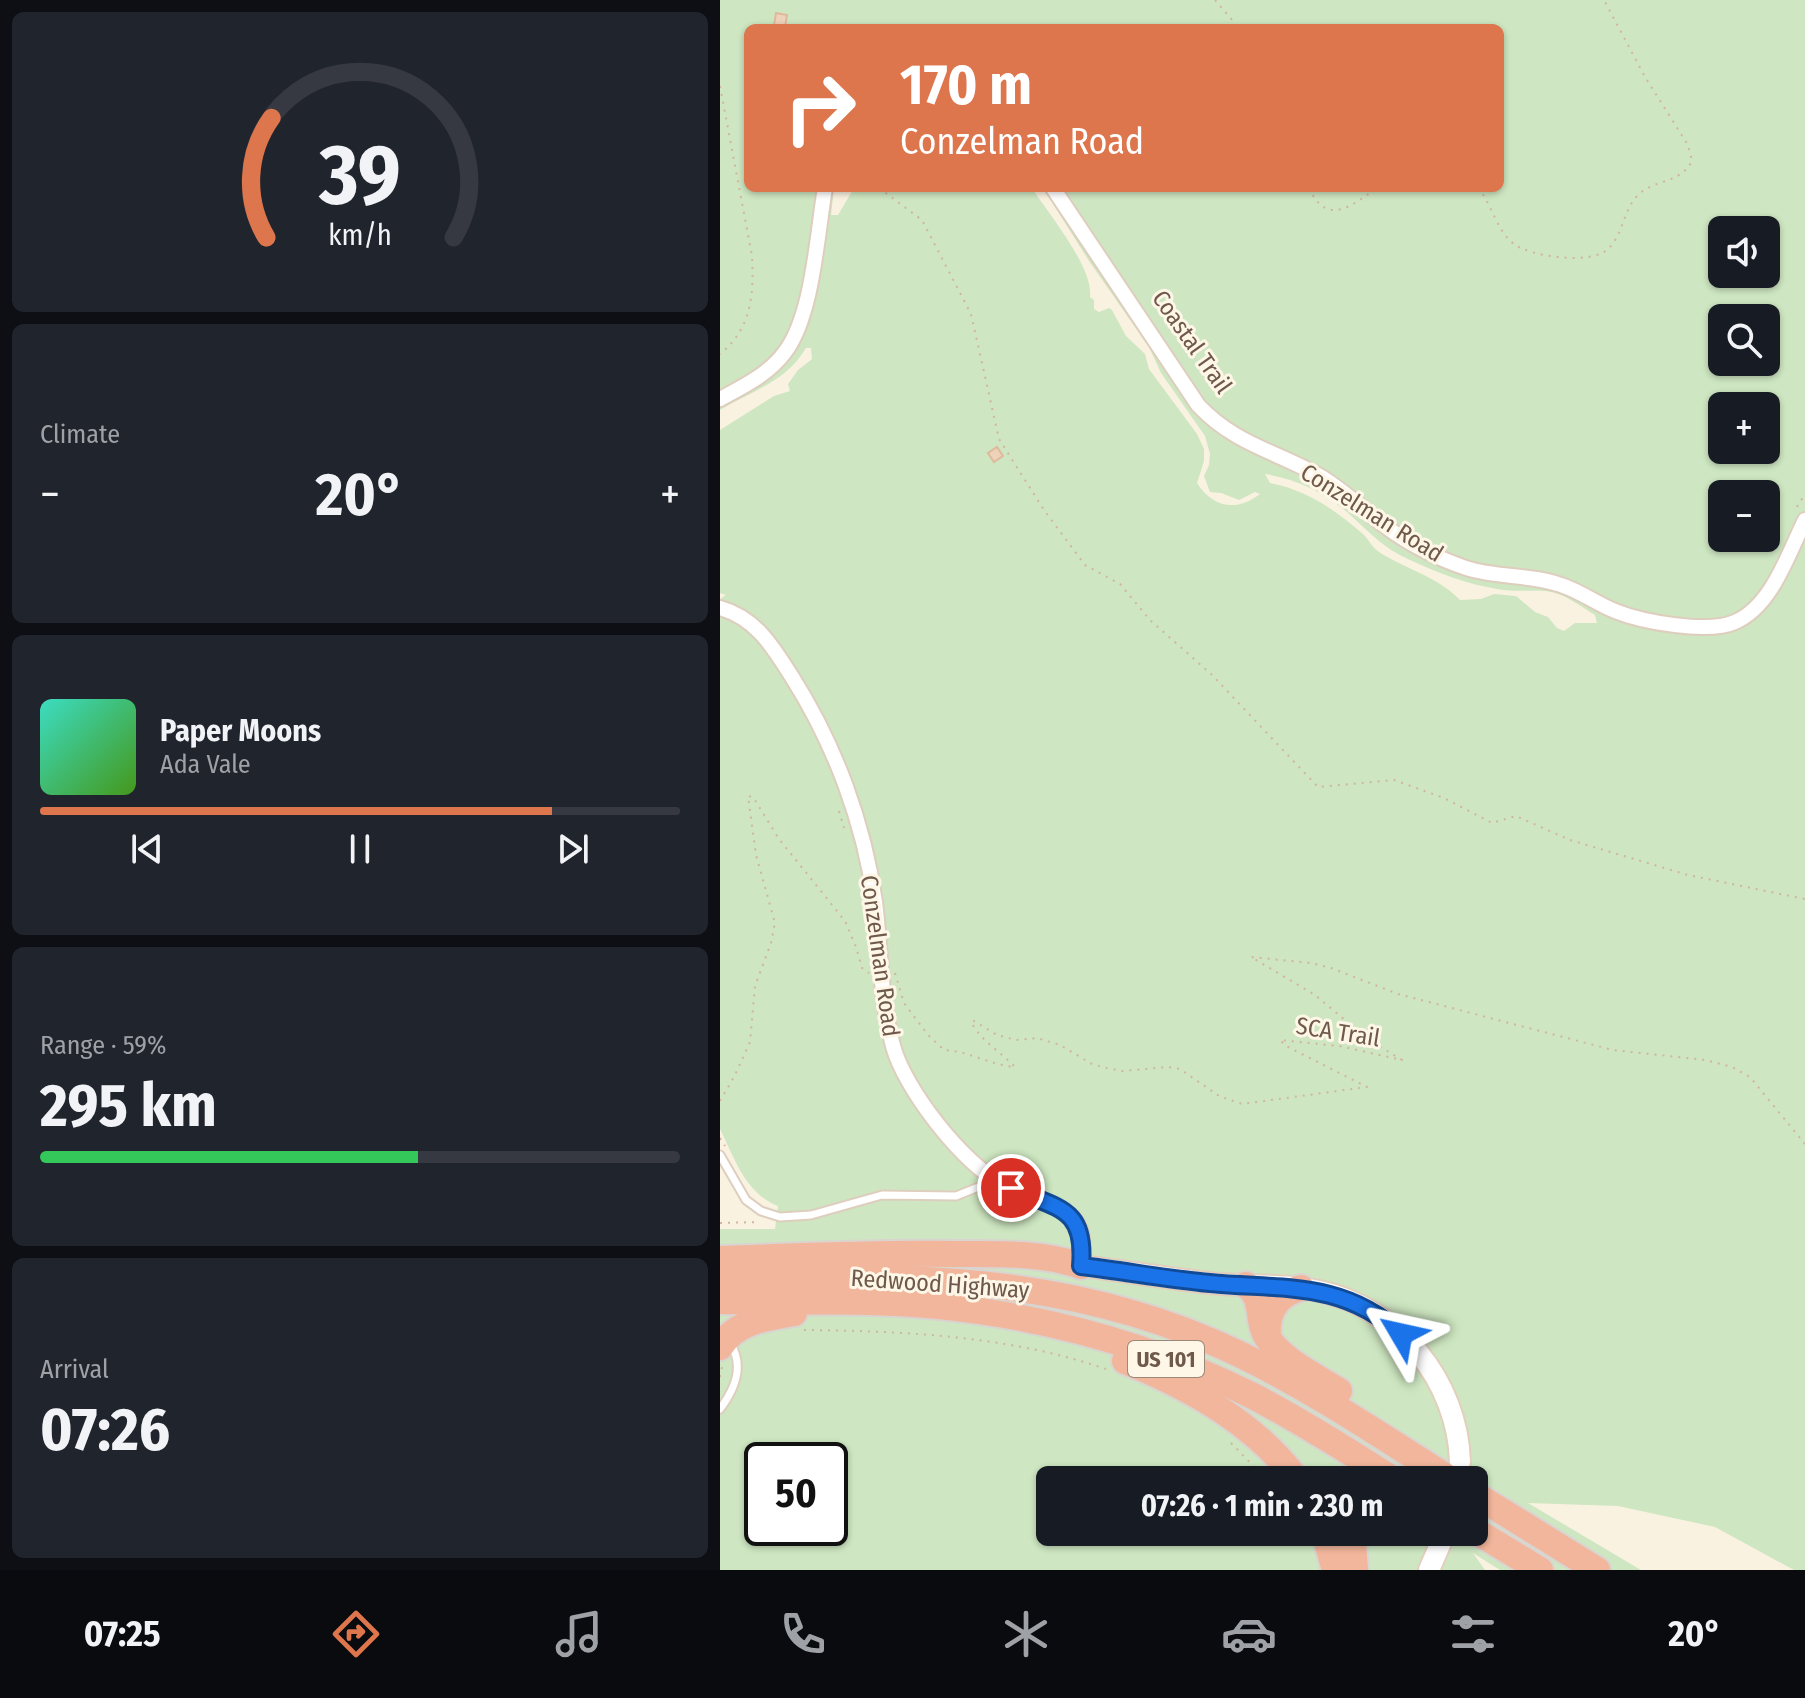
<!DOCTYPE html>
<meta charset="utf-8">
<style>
:root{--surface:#171b24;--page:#20242c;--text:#f1f3f6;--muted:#9ea1a6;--line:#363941;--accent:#dd754d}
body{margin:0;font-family:"Fira Sans Condensed",sans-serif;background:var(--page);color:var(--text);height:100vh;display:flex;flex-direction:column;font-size:30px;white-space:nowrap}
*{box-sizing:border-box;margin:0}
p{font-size:26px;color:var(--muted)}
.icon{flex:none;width:44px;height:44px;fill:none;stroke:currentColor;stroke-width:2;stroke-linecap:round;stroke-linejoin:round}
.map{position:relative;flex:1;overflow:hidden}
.side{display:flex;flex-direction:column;gap:12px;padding:12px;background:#0d0f14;width:720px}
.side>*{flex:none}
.guide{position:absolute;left:24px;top:24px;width:760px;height:168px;border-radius:12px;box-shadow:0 2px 6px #0004;background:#dd754d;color:#fff;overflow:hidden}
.controls{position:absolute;left:988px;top:216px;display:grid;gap:16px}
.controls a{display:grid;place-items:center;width:72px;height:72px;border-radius:12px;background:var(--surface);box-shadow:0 2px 6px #0004;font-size:40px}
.speed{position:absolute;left:24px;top:1442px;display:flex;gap:16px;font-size:40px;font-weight:700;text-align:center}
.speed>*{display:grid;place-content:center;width:104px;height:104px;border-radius:50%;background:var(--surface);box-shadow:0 2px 6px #0004;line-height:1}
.speed .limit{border:4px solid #111;border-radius:12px;background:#fff;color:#111}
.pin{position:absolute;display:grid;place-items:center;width:68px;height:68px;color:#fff;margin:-34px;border:4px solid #fff;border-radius:50%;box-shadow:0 2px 8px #0007}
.me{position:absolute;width:88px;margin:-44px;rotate:306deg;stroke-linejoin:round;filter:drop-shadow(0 0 6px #0008)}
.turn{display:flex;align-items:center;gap:28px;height:168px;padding:0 24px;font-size:36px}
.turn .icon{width:104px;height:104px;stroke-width:2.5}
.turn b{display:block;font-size:56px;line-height:68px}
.big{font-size:60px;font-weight:700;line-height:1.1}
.side .widget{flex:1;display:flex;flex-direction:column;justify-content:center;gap:12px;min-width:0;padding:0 28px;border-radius:12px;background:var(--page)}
.side .dial{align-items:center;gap:0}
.dial svg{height:208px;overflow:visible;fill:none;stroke:var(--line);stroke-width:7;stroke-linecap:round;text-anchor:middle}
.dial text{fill:var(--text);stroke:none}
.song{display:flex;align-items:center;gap:24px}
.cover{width:96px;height:96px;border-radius:12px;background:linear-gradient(135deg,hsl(170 70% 55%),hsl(100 70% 35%))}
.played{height:8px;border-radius:4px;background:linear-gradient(90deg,var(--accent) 80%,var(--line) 80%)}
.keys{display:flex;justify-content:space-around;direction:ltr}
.heat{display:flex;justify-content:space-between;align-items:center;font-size:44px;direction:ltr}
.charge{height:12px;border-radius:6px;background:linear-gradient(90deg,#34c759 59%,var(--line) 0)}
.trip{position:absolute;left:316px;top:1466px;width:452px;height:80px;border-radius:12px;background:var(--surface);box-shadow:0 2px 6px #0004;font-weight:700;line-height:80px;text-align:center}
.menu{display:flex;height:128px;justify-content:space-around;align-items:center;background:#090b0e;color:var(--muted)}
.menu .icon{width:56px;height:56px}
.menu .selected{color:var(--accent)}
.menu b{font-size:36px;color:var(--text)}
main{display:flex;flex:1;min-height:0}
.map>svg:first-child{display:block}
.green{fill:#cee6c1;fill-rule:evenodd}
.building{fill:#eed2ba;stroke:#dfb99c;stroke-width:2}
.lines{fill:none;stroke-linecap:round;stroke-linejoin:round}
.service-casing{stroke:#decebe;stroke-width:11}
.minor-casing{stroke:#decebe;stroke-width:18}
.secondary-casing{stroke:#e2d0bc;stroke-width:24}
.motorway-casing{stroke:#dad4d0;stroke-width:30}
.path{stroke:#d2b59e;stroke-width:2;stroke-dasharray:2 6;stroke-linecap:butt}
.service{stroke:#fff;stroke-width:7}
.minor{stroke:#fff;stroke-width:14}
.secondary{stroke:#fff;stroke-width:20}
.motorway{stroke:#f1b69b;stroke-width:26}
.route-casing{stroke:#114b97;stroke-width:20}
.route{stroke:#1a73e8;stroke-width:14}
.labels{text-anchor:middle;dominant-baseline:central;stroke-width:6;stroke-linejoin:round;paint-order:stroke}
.shield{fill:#fef6e7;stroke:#9a8879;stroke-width:2}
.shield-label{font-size:22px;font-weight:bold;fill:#6f594a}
.street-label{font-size:24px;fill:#6f594a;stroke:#fef6e7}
</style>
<main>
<section class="side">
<div class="widget dial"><svg viewBox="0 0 100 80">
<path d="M14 69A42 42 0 1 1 86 69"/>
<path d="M14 69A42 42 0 0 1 16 23" stroke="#dd754d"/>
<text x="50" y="56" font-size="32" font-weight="700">39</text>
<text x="50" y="72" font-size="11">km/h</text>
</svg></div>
<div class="widget"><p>Climate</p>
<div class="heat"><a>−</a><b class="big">20°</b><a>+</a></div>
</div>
<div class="widget">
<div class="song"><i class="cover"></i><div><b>Paper Moons</b><p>Ada Vale</p></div></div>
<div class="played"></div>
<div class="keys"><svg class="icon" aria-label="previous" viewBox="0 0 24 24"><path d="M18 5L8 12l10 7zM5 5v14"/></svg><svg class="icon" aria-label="pause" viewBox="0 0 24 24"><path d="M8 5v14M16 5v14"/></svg><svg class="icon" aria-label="next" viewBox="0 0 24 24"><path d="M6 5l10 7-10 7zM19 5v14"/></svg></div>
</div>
<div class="widget"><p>Range · 59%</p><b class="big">295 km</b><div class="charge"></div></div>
<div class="widget"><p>Arrival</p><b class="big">07:26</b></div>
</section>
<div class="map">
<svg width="1085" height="1570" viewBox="0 0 1085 1570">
<rect width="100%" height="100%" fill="#faf2e1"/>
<path class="green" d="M 0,0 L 1085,0 L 1085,1570 L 1074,1570 L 995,1527 L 898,1506 L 808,1503 L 921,1570 L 780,1570 L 753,1553 L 765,1570 L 0,1570 L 0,1229 L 55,1229 L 58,1206 C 25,1193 15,1159 0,1129 L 0,599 L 6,595 L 0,593 L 0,430 L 54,396 L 70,391 L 68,384 L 78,370 L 92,359 L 91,348 L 86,348 C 66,382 33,390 0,410 ZM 28,28 L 780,28 L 780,188 L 323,188 L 369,261 L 429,347 L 441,373 L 485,436 L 490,454 L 489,465 L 484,476 L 490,492 L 501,493 L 519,500 L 535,492 L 540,494 C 517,512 493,508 477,483 L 484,461 L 484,449 L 477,434 L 429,369 L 425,354 L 406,336 L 392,310 L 389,308 L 379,312 L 374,309 L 374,300 L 370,297 C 374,268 328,213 312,188 L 134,188 L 118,215 L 111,215 L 114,188 L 28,188 ZM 1002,230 L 1046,230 L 1046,274 L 1002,274 ZM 1002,318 L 1046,318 L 1046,362 L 1002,362 ZM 1002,406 L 1046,406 L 1046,450 L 1002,450 ZM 545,474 C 575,479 603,491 627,512 C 647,530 664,549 690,560 C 718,573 746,584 777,589 C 793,592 810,590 826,591 C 844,593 860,606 875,615 L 877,623 L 855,623 L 844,631 L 837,628 L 828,617 L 815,612 L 796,596 L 774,594 L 761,599 L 740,600 C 717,576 687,570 659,552 C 652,547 649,540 643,534 C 615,510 587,490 550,483 ZM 1002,494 L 1046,494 L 1046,538 L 1002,538 ZM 42,1460 L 110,1460 L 110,1528 L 42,1528 ZM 330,1480 L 754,1480 L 754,1532 L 330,1532 Z"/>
<path class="building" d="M 56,13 L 67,15 L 65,27 L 54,25 Z
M 277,447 L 283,456 L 274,462 L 268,453 Z"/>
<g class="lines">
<g class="service-casing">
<path id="service" d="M 0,1155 L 26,1200 L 41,1211 L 60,1217 L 91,1215 L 162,1195 L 236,1196 L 276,1180
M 0,1409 C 15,1389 25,1366 10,1343"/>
</g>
<g class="minor-casing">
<path id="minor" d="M 333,188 L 478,405 C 515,445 559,452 603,478 C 625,492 644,510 665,526 C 690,545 717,558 746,568 C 777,578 810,574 841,585 C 860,591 877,604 895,611 C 922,622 988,634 1015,622 C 1052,606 1068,554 1085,520
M 0,399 C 24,386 49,374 65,352 C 93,315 97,234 105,188
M 0,608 C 36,618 53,647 72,677 C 115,745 144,823 155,902 C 161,950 160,1000 173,1046 C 185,1090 243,1164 284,1185 C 303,1194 341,1204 354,1219 C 365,1232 363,1250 361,1266"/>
</g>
<g class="secondary-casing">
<path id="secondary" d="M 361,1266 C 404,1271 446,1278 489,1283 C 526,1287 563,1283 599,1291 C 678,1307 738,1382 740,1462
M 709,1570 L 722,1540"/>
</g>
<g class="motorway-casing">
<path id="motorway" d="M 0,1259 C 78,1256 155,1253 233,1254 C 275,1254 322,1252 361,1266
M 0,1278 C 183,1276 348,1272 517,1353 C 592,1389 661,1436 731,1480
M 526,1285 C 546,1298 535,1323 549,1340 C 565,1362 597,1377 619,1391
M 0,1301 C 73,1302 146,1299 219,1306 C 328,1317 435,1347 533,1396 C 581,1421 628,1451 674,1480
M 548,1336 C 546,1312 558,1294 581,1288
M 0,1347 C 16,1321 46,1318 74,1313
M 405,1361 C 469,1387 535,1423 577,1480
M 754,1494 L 877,1570
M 754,1530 L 820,1570
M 604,1532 L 615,1570
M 632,1532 L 635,1570"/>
</g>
<path class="path" d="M 495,0 L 519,28
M 0,86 L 32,256 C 34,294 32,328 0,354
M 159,188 L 202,220 L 251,314 L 279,439 L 324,510 L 365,565 L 400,584 L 430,620 L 492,675 L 598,787 L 674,780 L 724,798 L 772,823 L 796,816 L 850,840 L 968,875 L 1085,899
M 589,188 C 607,227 631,206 657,188
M 758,188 C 772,204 777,232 794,244 C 811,257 872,265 888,249 C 903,235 903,211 917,196 C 935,178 959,185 972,161 L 968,145 L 925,77 L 884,0
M 1077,507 L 1085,494
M 119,811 L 124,828
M 175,973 L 184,1003 L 208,1035 L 224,1050 C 249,1051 270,1065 295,1067 C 280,1051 262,1042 251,1022 L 254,1021 L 277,1035 L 296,1040 L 317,1038 L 340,1045 L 372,1064 L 387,1068 L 402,1071 L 448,1067 L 460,1069 L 499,1096 L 522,1104 L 647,1087 L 566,1046 L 560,1040 L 619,1046 L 682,1060 L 649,1040 L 595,995 L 531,957 L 591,963 L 611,968 L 678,994 L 893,1050 L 985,1060 L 1012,1067 L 1030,1077 L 1085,1144
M 0,1101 L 15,1075 L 30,1042 L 35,986 L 51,943 L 55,923 L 36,855 L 28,796 L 33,797 L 59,839 L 125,921 L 136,947 L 142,968 L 149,973
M 0,1138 L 5,1146
M 0,1223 L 40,1222
M 84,1330 C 186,1331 289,1336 386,1369
M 0,1377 L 2,1367
M 511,1443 L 547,1480"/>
<use href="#service" class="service"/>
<use href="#minor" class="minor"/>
<use href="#secondary" class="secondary"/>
<use href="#motorway" class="motorway"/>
</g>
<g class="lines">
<g class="route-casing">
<path id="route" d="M 291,1188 C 337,1209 366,1206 361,1266 C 404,1271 447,1279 490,1283 C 562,1290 622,1280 681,1334"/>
</g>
<use href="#route" class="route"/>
</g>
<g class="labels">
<rect class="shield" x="408" y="1341" width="76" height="36" rx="6"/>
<g class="shield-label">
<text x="446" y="1359">US 101</text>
</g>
<g class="street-label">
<text transform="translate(472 342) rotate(55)">Coastal Trail</text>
<text transform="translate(652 513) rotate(32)">Conzelman Road</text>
<text transform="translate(160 956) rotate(82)">Conzelman Road</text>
<text transform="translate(618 1032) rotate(9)">SCA Trail</text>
<text transform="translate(220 1284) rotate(4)">Redwood Highway</text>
</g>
</g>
</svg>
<div class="controls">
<a><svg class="icon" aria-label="sound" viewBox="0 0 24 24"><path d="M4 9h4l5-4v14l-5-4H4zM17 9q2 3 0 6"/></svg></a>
<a><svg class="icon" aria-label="search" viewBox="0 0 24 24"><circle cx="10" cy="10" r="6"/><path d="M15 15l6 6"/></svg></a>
<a>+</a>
<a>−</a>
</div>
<div class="speed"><div class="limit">50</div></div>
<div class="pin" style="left:291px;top:1188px;background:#d93025"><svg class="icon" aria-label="arrive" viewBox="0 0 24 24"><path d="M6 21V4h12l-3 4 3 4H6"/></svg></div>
<svg class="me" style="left:681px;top:1334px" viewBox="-20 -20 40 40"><path d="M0-17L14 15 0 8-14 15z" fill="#1a73e8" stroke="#fff" stroke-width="4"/></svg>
<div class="trip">07:26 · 1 min · 230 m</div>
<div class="guide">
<div class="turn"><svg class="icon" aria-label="right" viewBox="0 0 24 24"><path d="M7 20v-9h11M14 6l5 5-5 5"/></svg><div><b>170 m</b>Conzelman Road</div></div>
</div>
</div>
</main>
<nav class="menu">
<b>07:25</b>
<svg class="icon selected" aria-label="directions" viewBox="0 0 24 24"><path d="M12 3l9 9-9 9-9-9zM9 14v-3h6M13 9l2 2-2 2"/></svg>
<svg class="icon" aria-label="music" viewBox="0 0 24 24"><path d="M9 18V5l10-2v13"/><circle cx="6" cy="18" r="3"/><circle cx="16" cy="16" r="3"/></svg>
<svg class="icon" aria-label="phone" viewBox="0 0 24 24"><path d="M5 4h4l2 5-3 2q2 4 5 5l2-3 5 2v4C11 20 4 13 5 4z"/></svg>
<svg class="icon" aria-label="climate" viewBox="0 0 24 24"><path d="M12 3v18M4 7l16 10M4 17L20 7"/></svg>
<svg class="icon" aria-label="car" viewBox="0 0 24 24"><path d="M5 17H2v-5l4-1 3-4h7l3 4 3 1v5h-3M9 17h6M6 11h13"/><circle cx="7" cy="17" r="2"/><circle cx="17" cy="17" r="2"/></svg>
<svg class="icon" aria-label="filters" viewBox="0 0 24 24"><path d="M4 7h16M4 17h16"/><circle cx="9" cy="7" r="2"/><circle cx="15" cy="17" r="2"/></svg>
<b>20°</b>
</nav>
